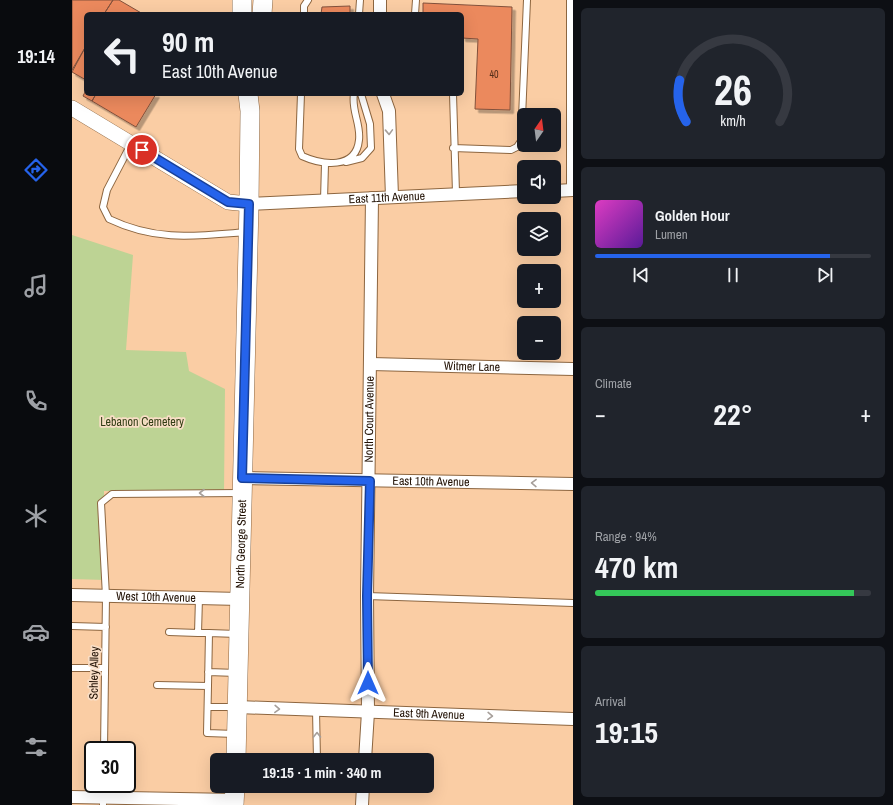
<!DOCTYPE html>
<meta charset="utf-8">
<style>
:root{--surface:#171b24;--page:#20242c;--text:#f1f3f6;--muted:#9ea1a6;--line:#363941;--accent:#2563eb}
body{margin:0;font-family:"Archivo Narrow",sans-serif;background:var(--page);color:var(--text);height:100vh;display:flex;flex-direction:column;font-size:15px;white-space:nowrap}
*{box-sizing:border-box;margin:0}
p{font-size:13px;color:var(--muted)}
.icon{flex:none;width:22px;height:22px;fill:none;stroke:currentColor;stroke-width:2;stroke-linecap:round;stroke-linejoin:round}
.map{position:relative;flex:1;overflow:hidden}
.side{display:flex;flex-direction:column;gap:8px;padding:8px;background:#0d0f14;width:320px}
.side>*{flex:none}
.hud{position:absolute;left:12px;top:12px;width:380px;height:84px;border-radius:6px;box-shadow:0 4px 16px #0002;background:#171b24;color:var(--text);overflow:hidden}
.needle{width:26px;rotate:14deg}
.tools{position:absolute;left:445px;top:108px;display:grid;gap:8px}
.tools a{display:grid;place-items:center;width:44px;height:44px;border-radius:6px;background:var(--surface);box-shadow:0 4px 16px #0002;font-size:20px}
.speed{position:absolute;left:12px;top:741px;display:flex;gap:8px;font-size:20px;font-weight:700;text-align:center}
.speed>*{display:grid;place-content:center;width:52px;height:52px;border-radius:50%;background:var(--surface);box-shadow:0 4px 16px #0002;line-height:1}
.speed .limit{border:2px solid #111;border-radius:6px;background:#fff;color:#111}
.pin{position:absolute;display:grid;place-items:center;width:34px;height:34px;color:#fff;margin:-17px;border:2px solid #fff;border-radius:50%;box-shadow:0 1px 4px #0007}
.me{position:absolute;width:44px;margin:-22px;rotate:0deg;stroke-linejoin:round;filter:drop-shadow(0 0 3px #0008)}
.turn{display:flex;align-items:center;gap:14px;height:84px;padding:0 12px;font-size:18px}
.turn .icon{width:52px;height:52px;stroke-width:2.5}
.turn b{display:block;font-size:28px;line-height:34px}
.big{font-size:30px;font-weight:700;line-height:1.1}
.side .card{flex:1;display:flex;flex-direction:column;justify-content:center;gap:6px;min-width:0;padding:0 14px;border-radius:6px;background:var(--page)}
.side .dial{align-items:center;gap:0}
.dial svg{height:104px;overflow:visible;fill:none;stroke:var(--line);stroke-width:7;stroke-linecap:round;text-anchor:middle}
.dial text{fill:var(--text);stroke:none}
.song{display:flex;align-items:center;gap:12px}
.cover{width:48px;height:48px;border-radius:6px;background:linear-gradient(135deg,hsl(310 70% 55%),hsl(270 70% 35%))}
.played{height:4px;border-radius:2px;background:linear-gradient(90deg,var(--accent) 85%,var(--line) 85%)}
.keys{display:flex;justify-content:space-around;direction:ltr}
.heat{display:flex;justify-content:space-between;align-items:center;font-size:22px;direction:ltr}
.charge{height:6px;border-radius:3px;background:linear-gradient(90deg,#34c759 94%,var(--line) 0)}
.trip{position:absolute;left:138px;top:753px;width:224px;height:40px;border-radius:6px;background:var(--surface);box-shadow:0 4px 16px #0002;font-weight:700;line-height:40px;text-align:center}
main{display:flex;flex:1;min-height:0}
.tabs{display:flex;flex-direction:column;width:72px;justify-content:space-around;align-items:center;background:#090b0e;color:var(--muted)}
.tabs .icon{width:28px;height:28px}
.tabs .active{color:var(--accent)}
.tabs b{font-size:18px;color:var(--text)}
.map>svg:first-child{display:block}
.green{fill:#bdd394}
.building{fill:#eb895d;stroke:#82513c;filter:url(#shadow)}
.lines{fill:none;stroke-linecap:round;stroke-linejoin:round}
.service-casing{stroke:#8d6640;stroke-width:8}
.minor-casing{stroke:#8d6640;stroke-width:14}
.tertiary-casing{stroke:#8d6640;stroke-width:16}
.primary-casing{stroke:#8d6640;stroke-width:20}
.service{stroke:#fff;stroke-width:6}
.minor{stroke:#fff;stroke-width:12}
.tertiary{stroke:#fff;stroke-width:15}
.primary{stroke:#fff;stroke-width:19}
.oneway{stroke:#a69f9a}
.route-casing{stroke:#184099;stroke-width:10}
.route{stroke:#2563eb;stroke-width:7}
.labels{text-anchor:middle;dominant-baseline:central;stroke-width:3.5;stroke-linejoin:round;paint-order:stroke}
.number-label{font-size:10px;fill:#532e1a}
.street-label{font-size:12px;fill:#201003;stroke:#f9dec6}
.park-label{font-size:12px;fill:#313d14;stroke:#f9dec6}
</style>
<main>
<nav class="tabs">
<b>19:14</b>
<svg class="icon active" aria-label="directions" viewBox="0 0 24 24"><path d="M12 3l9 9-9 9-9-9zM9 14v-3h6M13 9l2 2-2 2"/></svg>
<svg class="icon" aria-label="music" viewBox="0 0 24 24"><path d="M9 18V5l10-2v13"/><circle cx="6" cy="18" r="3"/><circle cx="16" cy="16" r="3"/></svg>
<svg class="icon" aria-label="phone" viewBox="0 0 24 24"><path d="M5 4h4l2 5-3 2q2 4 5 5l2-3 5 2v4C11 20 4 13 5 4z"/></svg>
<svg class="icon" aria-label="climate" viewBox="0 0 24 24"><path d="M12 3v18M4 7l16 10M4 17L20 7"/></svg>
<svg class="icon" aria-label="car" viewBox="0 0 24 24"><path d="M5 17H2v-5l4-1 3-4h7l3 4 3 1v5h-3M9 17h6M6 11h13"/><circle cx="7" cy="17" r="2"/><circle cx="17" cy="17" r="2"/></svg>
<svg class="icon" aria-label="filters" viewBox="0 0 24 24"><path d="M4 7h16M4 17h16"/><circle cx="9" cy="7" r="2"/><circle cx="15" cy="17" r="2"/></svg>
</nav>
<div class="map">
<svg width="501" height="805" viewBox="0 0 501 805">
<defs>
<filter id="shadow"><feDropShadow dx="3.5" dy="3.5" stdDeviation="0" flood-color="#0004"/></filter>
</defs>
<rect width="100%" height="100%" fill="#facda4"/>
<path class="green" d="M 0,235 L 61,255 L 54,350 L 114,352 L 117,371 L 153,389 L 152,493 L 32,491 L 33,580 L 0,579 Z"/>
<path class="building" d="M 0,0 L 41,0 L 32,14 L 14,14 L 14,46 L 0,70 Z
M 41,0 L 47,0 L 71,14 L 32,14 Z
M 351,3 L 440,7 L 438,110 L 403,109 L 406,39 L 390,38 L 390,14 L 351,14 Z
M 278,6 L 278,14 L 249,14 L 250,7 Z
M 14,46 L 14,80 L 0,72 Z
M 14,90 L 14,94 L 24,94 L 20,101 L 11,96 Z
M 24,94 L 84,94 L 64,127 L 20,101 Z"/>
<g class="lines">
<g class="service-casing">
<path id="service" d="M 498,0 L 498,190
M 232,14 L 232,6 L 236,0
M 287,14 L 288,0
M 343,14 L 344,0
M 229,94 L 227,149 L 230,156 C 250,165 284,170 287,140 C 289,124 279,110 282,94
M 381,94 L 384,193
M 59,144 L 35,190 L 31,207 L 37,219 C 85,242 124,236 175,232
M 381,148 L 439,150 L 445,147 L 449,141 L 455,0
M 274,162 L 290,158 L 299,148 L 298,124 L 289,94
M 252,200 L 253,164
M 295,596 L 501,603
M 0,626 L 34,627
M 97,632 L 126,633 L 127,598
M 137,633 L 165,634
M 0,668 L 33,668
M 136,672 L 165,673
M 85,685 L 136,686 L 137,633 L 126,633
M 136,686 L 135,733 L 163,734
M 136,707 L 164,707
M 244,710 L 245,760
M 32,750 L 34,596 L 29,503 L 40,494 L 169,493
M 31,805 L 31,784"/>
</g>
<g class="minor-casing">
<g id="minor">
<path d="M 308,14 L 308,0"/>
<path d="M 311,94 L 317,111 L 320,197"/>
<path d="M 482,191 L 501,190"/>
<path id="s1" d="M 177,204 L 452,191"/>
<path id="s2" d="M 299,364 L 501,369"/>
<path id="s3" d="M 169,478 L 501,484"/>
<path id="s4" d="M 0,595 L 168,599"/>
<path id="s5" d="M 166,707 L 501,719"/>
<path id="s6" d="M 293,760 L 296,712 L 295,596 L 300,198"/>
<path d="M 0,797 L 162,800"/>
<path d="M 290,805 L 291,786"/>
</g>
</g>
<g class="tertiary-casing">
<path id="tertiary" d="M 0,108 L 156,202 L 177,204"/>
</g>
<g class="primary-casing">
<g id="primary">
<path d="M 170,0 L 170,14"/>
<path d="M 190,14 L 191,0"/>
<path id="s7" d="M 164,760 L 177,204 L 178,111 L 176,94"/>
<path d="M 162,805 L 163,786"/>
</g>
</g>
<use href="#service" class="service"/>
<use href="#minor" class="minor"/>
<use href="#tertiary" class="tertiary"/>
<use href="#primary" class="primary"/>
</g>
<defs><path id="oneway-chevron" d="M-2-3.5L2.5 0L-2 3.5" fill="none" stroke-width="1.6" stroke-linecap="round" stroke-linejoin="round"/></defs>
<g class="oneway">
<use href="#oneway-chevron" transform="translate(317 132) rotate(88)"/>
<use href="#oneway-chevron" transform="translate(462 483) rotate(-179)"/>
<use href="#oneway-chevron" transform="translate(130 493) rotate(180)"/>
<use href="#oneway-chevron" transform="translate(205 709) rotate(2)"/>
<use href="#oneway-chevron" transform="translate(418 716) rotate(2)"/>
<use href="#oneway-chevron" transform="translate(245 735) rotate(-90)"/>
</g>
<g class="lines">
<g class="route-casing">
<path id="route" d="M 70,150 L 156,202 L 177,204 L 170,478 L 298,481 L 295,596 L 296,683"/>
</g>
<use href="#route" class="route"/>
</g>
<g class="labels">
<g class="number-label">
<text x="422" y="74">40</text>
</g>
<g class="street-label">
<text stroke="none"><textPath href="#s1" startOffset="138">East 11th Avenue</textPath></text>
<text stroke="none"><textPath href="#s2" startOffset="101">Witmer Lane</textPath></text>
<text stroke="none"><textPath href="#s6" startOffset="341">North Court Avenue</textPath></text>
<text stroke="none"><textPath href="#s3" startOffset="190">East 10th Avenue</textPath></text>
<text stroke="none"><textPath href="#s7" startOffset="216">North George Street</textPath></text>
<text stroke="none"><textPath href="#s4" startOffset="84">West 10th Avenue</textPath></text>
<text transform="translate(22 673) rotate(-89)">Schley Alley</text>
<text stroke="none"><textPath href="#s5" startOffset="191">East 9th Avenue</textPath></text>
</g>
<g class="park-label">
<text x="70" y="422">Lebanon Cemetery</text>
</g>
</g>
</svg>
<div class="tools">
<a><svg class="needle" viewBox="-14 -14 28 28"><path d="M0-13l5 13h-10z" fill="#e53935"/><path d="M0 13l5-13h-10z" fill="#9ea1a6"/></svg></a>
<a><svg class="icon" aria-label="sound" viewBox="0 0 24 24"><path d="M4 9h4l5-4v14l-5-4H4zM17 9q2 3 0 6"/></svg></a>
<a><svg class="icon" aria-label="layers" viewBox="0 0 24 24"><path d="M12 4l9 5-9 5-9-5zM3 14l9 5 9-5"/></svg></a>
<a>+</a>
<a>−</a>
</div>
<div class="speed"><div class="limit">30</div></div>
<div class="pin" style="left:70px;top:150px;background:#d93025"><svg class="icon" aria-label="arrive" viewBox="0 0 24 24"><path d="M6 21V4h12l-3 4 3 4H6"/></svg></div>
<svg class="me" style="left:296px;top:683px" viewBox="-20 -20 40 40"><path d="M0-17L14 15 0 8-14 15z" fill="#2563eb" stroke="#fff" stroke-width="4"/></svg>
<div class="trip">19:15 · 1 min · 340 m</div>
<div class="hud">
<div class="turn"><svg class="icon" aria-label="left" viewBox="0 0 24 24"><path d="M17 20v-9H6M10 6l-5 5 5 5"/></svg><div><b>90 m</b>East 10th Avenue</div></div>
</div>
</div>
<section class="side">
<div class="card dial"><svg viewBox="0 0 100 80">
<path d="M14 69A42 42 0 1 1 86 69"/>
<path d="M14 69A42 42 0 0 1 9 37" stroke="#2563eb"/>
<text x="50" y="56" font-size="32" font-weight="700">26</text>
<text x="50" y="72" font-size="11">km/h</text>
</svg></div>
<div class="card">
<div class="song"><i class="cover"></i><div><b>Golden Hour</b><p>Lumen</p></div></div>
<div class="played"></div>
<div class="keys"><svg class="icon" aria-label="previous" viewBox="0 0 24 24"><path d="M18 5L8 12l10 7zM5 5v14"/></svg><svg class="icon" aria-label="pause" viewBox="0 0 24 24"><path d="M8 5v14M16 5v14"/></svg><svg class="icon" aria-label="next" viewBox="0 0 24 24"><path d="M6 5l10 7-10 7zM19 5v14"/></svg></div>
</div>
<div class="card"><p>Climate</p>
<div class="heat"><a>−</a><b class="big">22°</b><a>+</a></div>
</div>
<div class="card"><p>Range · 94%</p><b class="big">470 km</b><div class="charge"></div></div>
<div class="card"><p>Arrival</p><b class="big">19:15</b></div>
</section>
</main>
